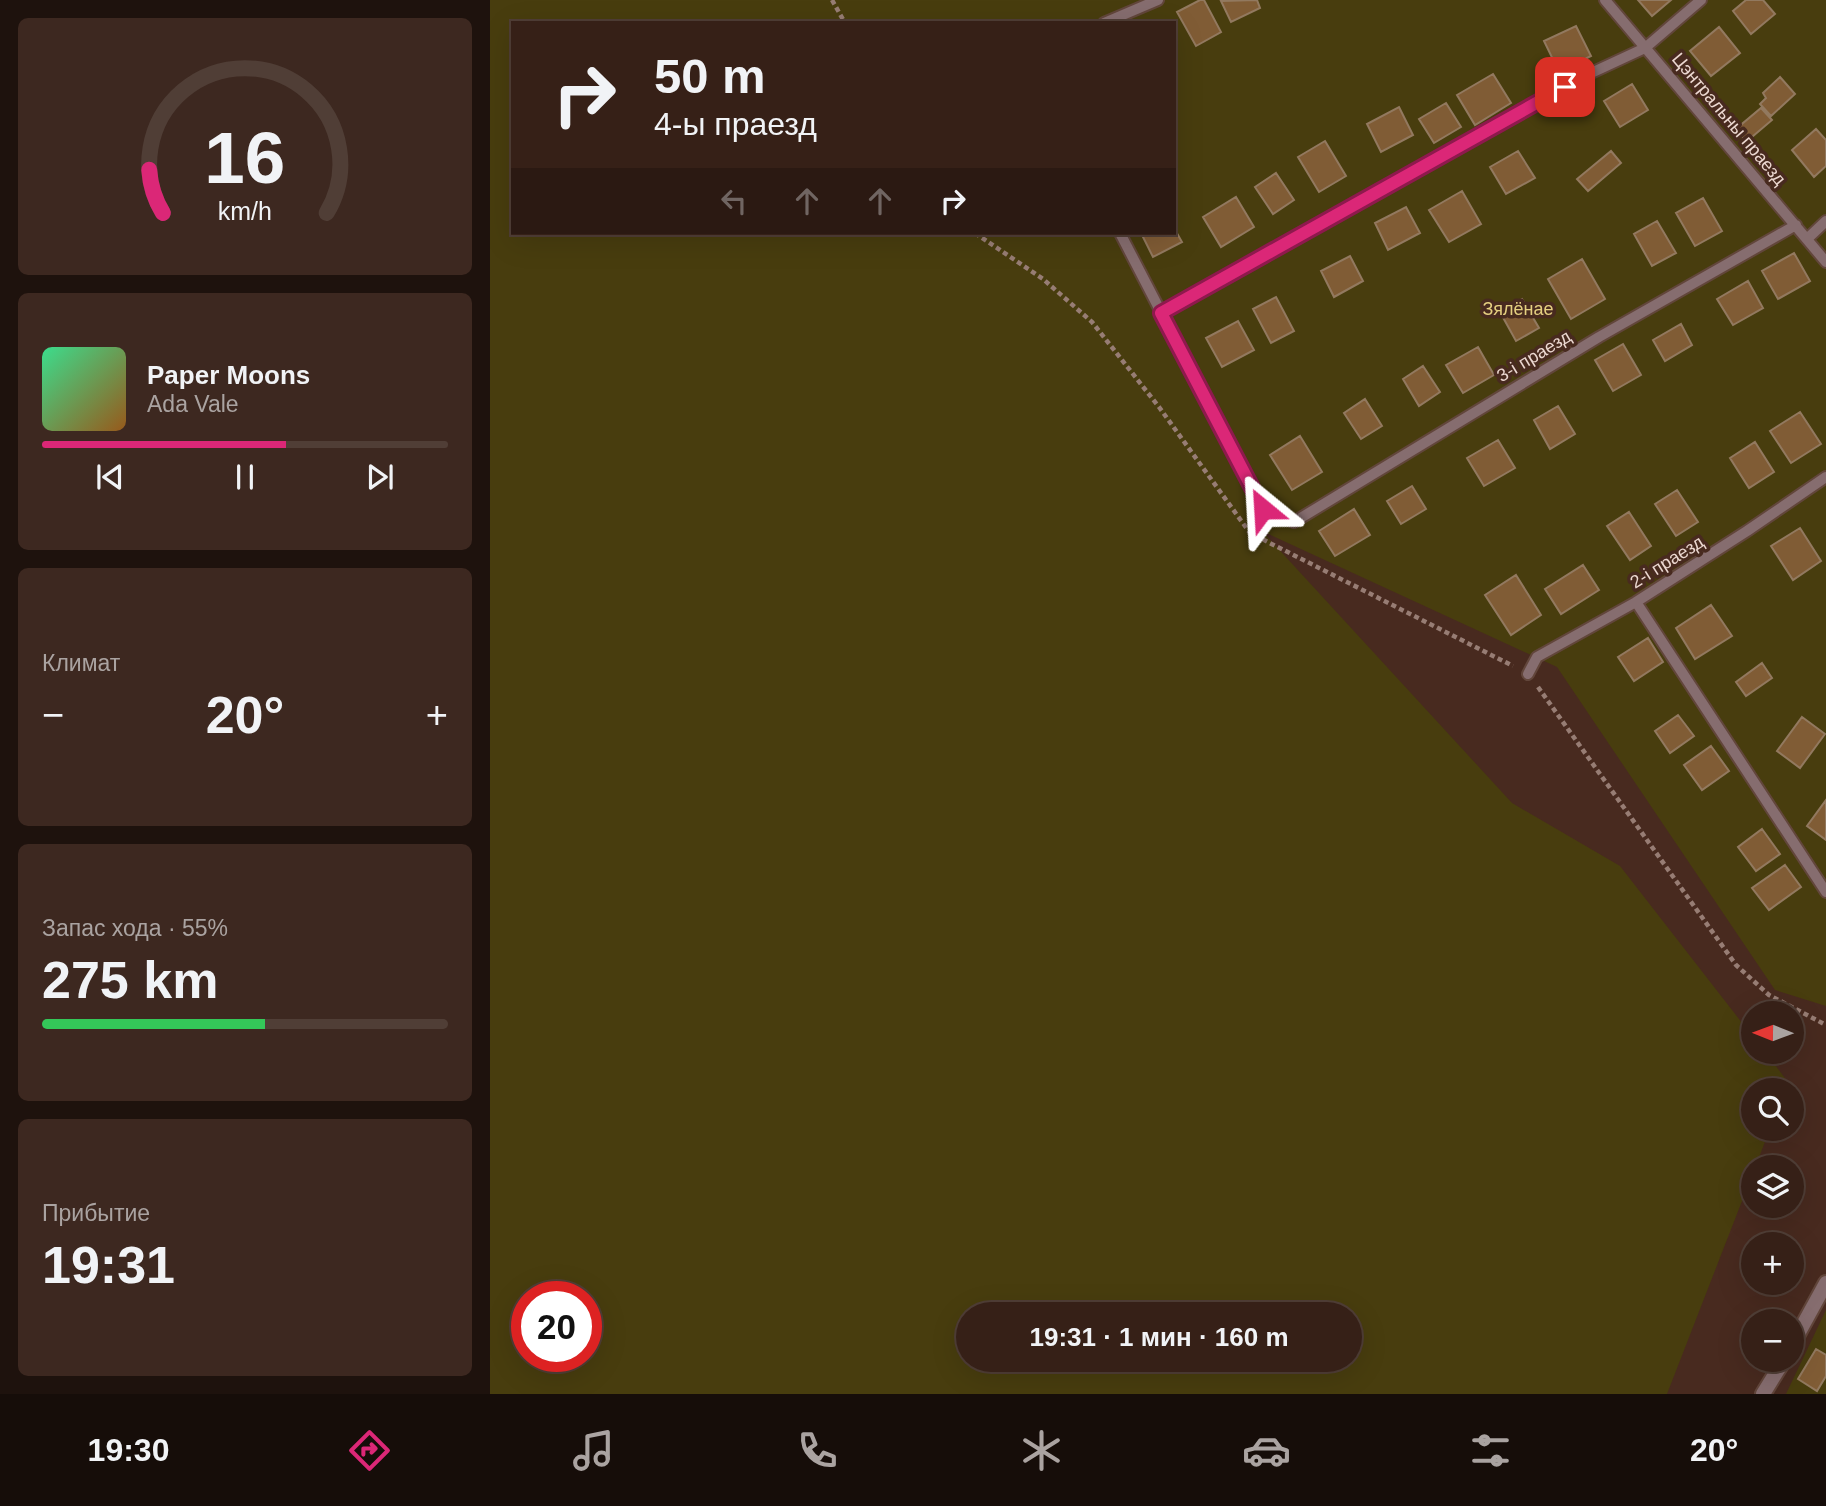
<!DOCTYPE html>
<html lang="ru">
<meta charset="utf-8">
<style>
:root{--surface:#362017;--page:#3d2820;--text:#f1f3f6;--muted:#aaa3a1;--line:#503e36;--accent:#db2777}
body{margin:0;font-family:Arial,sans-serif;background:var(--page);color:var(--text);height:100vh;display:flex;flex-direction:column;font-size:26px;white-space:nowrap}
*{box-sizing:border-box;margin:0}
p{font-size:23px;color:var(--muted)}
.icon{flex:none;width:38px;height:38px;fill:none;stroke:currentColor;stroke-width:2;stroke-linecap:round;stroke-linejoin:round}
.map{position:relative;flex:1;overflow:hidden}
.panel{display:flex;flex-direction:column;gap:18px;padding:18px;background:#1e120d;width:490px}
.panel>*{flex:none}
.banner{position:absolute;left:21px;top:21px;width:665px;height:214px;border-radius:0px;box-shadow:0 7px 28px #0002,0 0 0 2px var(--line);background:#362017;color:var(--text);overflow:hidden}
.needle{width:46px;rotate:271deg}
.fabs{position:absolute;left:1251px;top:1001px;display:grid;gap:14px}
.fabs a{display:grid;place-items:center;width:63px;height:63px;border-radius:50%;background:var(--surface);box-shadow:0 7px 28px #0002,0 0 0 2px var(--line);font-size:35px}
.speed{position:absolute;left:21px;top:1281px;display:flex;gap:14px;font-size:35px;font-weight:700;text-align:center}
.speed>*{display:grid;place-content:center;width:91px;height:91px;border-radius:50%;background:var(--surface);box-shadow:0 7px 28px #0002,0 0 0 2px var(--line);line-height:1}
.speed .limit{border:10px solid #d22;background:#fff;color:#111}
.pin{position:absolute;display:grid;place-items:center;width:60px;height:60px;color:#fff;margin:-30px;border-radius:14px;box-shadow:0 4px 10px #0006}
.me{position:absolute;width:77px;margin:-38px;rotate:333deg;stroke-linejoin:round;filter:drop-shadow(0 0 5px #0008)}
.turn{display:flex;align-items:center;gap:24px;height:147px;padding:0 28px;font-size:32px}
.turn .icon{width:91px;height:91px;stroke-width:2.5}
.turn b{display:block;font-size:49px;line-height:60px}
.lanes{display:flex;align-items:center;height:66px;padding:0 28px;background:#0003;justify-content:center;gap:35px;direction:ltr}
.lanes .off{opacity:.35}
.big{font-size:52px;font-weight:600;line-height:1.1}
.panel .widget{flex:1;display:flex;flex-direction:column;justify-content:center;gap:10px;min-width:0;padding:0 24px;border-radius:10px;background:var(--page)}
.panel .dial{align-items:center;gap:0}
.dial svg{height:182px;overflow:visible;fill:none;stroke:var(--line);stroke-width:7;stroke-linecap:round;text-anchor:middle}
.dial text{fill:var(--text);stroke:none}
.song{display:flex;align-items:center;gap:21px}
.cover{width:84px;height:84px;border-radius:10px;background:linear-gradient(135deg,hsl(150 70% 55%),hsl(30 70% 35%))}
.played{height:7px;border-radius:4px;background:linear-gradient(90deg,var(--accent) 60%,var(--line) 60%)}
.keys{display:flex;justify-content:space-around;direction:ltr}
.heat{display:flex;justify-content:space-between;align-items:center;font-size:38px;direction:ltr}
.charge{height:10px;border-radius:5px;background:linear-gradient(90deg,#34c759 55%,var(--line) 0)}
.trip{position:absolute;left:466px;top:1302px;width:406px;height:70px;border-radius:35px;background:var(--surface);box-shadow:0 7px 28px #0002,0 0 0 2px var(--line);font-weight:600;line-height:70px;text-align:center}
.dock{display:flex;height:112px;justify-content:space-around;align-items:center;background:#160d09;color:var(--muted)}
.dock .icon{width:49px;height:49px}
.dock .active{color:var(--accent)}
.dock b{font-size:32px;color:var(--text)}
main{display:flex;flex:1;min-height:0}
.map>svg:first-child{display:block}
.green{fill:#483d0e;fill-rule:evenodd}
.building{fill:#805c35;stroke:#92795f;stroke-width:2}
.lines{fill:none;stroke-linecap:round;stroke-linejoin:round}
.service-casing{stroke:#62463b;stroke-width:14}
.minor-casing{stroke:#62463b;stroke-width:18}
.path{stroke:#977d74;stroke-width:4.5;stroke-dasharray:5 3.5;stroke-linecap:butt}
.service{stroke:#866d6f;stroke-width:10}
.minor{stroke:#866d6f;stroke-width:14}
.route-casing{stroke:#8e194d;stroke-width:18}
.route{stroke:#db2777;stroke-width:12}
.labels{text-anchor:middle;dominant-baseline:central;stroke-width:7;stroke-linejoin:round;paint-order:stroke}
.street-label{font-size:18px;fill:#ecd8d1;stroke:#482a1f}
.park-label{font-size:18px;fill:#e4cf80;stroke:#482a1f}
</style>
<main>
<section class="panel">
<div class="widget dial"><svg viewBox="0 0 100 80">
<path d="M14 69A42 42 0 1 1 86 69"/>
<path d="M14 69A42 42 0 0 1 8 50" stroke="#db2777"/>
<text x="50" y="56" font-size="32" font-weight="700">16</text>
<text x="50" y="72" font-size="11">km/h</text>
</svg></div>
<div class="widget">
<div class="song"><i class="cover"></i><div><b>Paper Moons</b><p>Ada Vale</p></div></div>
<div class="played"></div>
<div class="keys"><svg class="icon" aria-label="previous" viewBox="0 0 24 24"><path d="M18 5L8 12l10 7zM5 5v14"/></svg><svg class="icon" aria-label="pause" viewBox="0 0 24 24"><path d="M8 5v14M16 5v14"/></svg><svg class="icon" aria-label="next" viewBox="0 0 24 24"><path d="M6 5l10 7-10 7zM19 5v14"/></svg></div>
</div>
<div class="widget"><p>Климат</p>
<div class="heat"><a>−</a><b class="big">20°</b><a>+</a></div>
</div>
<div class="widget"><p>Запас хода · 55%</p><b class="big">275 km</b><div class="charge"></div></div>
<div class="widget"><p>Прибытие</p><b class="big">19:31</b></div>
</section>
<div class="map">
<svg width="1336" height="1394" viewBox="0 0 1336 1394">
<rect width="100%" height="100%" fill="#482a1f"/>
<path class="green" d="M 0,0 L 1336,0 L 1336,1006 L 1285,990 L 1067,667 L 772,531 L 1022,803 L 1130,866 L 1263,1037 L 1264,1052 L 1275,1052 L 1298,1082 L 1295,1090 L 1264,1090 L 1264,1129 L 1280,1129 L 1177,1394 L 0,1394 ZM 23,23 L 684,23 L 684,233 L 23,233 ZM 37,1297 L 96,1297 L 96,1356 L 37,1356 ZM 478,1314 L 859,1314 L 859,1360 L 478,1360 Z
M 1336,1310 L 1336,1394 L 1296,1394 Z"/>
<path class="building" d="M 710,0 L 714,0 L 731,32 L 706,46 L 687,12 Z
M 767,0 L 770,8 L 741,22 L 731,1 Z
M 1148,0 L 1181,0 L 1162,16 Z
M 1256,0 L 1273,0 L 1285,14 L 1261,34 L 1243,11 Z
M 1086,26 L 1101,56 L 1069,72 L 1054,41 Z
M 1229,27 L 1250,53 L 1221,76 L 1200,51 Z
M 1003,74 L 1021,103 L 985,125 L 967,95 Z
M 1290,77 L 1305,94 L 1281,116 L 1270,104 L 1276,98 L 1273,93 Z
M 1142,84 L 1158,110 L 1130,127 L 1114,101 Z
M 956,103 L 971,127 L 944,143 L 929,119 Z
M 909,107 L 923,135 L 891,152 L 877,124 Z
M 1271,108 L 1282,120 L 1256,142 L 1246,129 Z
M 1326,129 L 1336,140 L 1336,166 L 1324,177 L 1302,150 Z
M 835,141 L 856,176 L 829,192 L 808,157 Z
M 1028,151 L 1045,178 L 1016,194 L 1000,167 Z
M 1121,151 L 1131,163 L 1098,191 L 1087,179 Z
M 786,173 L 804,200 L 783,214 L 765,187 Z
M 972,191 L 991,224 L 959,242 L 939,210 Z
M 746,197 L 764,227 L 731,247 L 713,217 Z
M 1213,198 L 1232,231 L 1205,246 L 1186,213 Z
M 916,207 L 930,233 L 898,250 L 885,223 Z
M 1167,221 L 1186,253 L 1162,266 L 1144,234 Z
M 684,228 L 692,242 L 663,257 L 651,233 L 684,233 Z
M 1304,253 L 1320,281 L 1288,299 L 1272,271 Z
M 860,256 L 873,281 L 844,297 L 831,271 Z
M 1092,259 L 1115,299 L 1081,319 L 1058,279 Z
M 1258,281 L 1273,308 L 1243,325 L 1227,299 Z
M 786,297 L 804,331 L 781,343 L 763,309 Z
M 1032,299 L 1049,328 L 1026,341 L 1010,312 Z
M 748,321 L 764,350 L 732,367 L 716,338 Z
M 1191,324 L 1202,345 L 1175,361 L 1163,340 Z
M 1133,344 L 1151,375 L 1123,391 L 1105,360 Z
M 988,347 L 1004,375 L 973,393 L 956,365 Z
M 933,366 L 950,392 L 929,406 L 913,379 Z
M 875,399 L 892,426 L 871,439 L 854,413 Z
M 1068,406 L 1085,434 L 1060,449 L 1044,420 Z
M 1310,412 L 1331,444 L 1301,463 L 1280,431 Z
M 810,436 L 832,472 L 802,490 L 780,455 Z
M 1008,440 L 1025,468 L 994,486 L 977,458 Z
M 1265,442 L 1284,472 L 1259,488 L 1240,458 Z
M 922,486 L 936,509 L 911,524 L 897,501 Z
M 1187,490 L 1208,522 L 1186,536 L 1165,504 Z
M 864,509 L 880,535 L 845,556 L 829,531 Z
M 1139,512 L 1161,546 L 1140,560 L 1117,526 Z
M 1310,528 L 1331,561 L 1303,580 L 1281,546 Z
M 1093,565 L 1109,590 L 1071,614 L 1055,589 Z
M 1026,575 L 1051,615 L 1021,635 L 995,595 Z
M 1221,605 L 1242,636 L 1205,659 L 1186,628 Z
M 1158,638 L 1173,662 L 1144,681 L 1128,657 Z
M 1272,663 L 1282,678 L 1256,696 L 1246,682 Z
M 1188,715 L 1204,736 L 1180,753 L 1165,731 Z
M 1312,717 L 1335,734 L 1310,768 L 1287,751 Z
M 1221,746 L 1239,771 L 1212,790 L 1194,765 Z
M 1336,800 L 1336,840 L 1317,826 Z
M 1272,829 L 1290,854 L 1266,871 L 1248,847 Z
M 1295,865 L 1311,887 L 1279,910 L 1262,888 Z
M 1326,1349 L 1336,1355 L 1336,1376 L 1327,1391 L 1308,1379 Z"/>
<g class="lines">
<g class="service-casing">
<path id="service" d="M 1115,0 L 1336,262
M 614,23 L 668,0
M 630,233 L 773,509 L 804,522 L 1109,337 L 1306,225
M 1317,239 L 1336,221
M 671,313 L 1099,74 L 1155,48 L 1211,0
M 1146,602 L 1336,892
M 1038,674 L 1047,657 L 1146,602 L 1257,531 L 1336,477"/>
</g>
<g class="minor-casing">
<path id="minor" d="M 1302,1345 L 1336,1283
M 1273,1394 L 1294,1360"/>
</g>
<path class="path" d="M 342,0 L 355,23
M 485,233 L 553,279 L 602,322 L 669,407 L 760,533 L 1023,666
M 1048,687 L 1246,965 L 1279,995 L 1336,1025"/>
<use href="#service" class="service"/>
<use href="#minor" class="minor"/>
</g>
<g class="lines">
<g class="route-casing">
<path id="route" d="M 773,509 L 671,313 L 1075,87"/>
</g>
<use href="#route" class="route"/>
</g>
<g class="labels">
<g class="street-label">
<text transform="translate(1239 119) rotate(50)">Цэнтральны праезд</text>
<text transform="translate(1044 356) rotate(-31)">3-і праезд</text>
<text transform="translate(1177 562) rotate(-32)">2-і праезд</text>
</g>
<g class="park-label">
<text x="1028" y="309">Зялёнае</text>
</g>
</g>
</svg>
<div class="fabs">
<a><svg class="needle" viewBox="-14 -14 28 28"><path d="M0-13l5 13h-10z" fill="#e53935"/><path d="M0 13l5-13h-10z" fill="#aaa3a1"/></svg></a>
<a><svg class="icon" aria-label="search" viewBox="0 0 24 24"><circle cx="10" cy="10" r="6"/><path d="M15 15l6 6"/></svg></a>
<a><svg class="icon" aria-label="layers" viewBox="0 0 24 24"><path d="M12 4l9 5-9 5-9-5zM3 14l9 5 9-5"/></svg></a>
<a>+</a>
<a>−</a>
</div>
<div class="speed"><div class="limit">20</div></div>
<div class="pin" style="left:1075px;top:87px;background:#d93025"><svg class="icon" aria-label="arrive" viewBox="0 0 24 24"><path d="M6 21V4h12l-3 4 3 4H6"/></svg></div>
<svg class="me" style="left:773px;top:509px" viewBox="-20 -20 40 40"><path d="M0-17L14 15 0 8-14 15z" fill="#db2777" stroke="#fff" stroke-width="4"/></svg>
<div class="trip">19:31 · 1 мин · 160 m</div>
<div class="banner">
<div class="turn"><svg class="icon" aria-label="right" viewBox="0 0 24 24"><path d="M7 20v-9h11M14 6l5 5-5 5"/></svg><div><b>50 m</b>4-ы праезд</div></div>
<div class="lanes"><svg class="icon off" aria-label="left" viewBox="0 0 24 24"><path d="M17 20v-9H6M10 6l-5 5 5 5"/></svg><svg class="icon off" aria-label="ahead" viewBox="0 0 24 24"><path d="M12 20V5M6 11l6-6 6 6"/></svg><svg class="icon off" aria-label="ahead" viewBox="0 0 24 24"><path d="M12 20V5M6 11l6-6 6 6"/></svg><svg class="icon" aria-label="right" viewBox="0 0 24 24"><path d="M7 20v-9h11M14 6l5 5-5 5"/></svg></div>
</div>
</div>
</main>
<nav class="dock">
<b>19:30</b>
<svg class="icon active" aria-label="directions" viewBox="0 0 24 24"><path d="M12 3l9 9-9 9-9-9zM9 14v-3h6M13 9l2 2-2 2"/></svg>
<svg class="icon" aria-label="music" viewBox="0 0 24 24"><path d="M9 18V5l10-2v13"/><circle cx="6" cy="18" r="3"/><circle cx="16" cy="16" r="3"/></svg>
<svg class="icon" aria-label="phone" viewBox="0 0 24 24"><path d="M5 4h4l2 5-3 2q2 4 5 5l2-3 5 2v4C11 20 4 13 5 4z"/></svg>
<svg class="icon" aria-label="climate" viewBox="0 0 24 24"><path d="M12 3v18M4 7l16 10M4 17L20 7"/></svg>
<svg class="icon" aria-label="car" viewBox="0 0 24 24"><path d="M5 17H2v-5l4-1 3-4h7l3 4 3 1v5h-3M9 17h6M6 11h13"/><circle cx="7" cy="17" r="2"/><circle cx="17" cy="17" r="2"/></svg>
<svg class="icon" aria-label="filters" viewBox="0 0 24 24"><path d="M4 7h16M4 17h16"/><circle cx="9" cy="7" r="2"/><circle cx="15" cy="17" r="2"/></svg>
<b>20°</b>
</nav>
